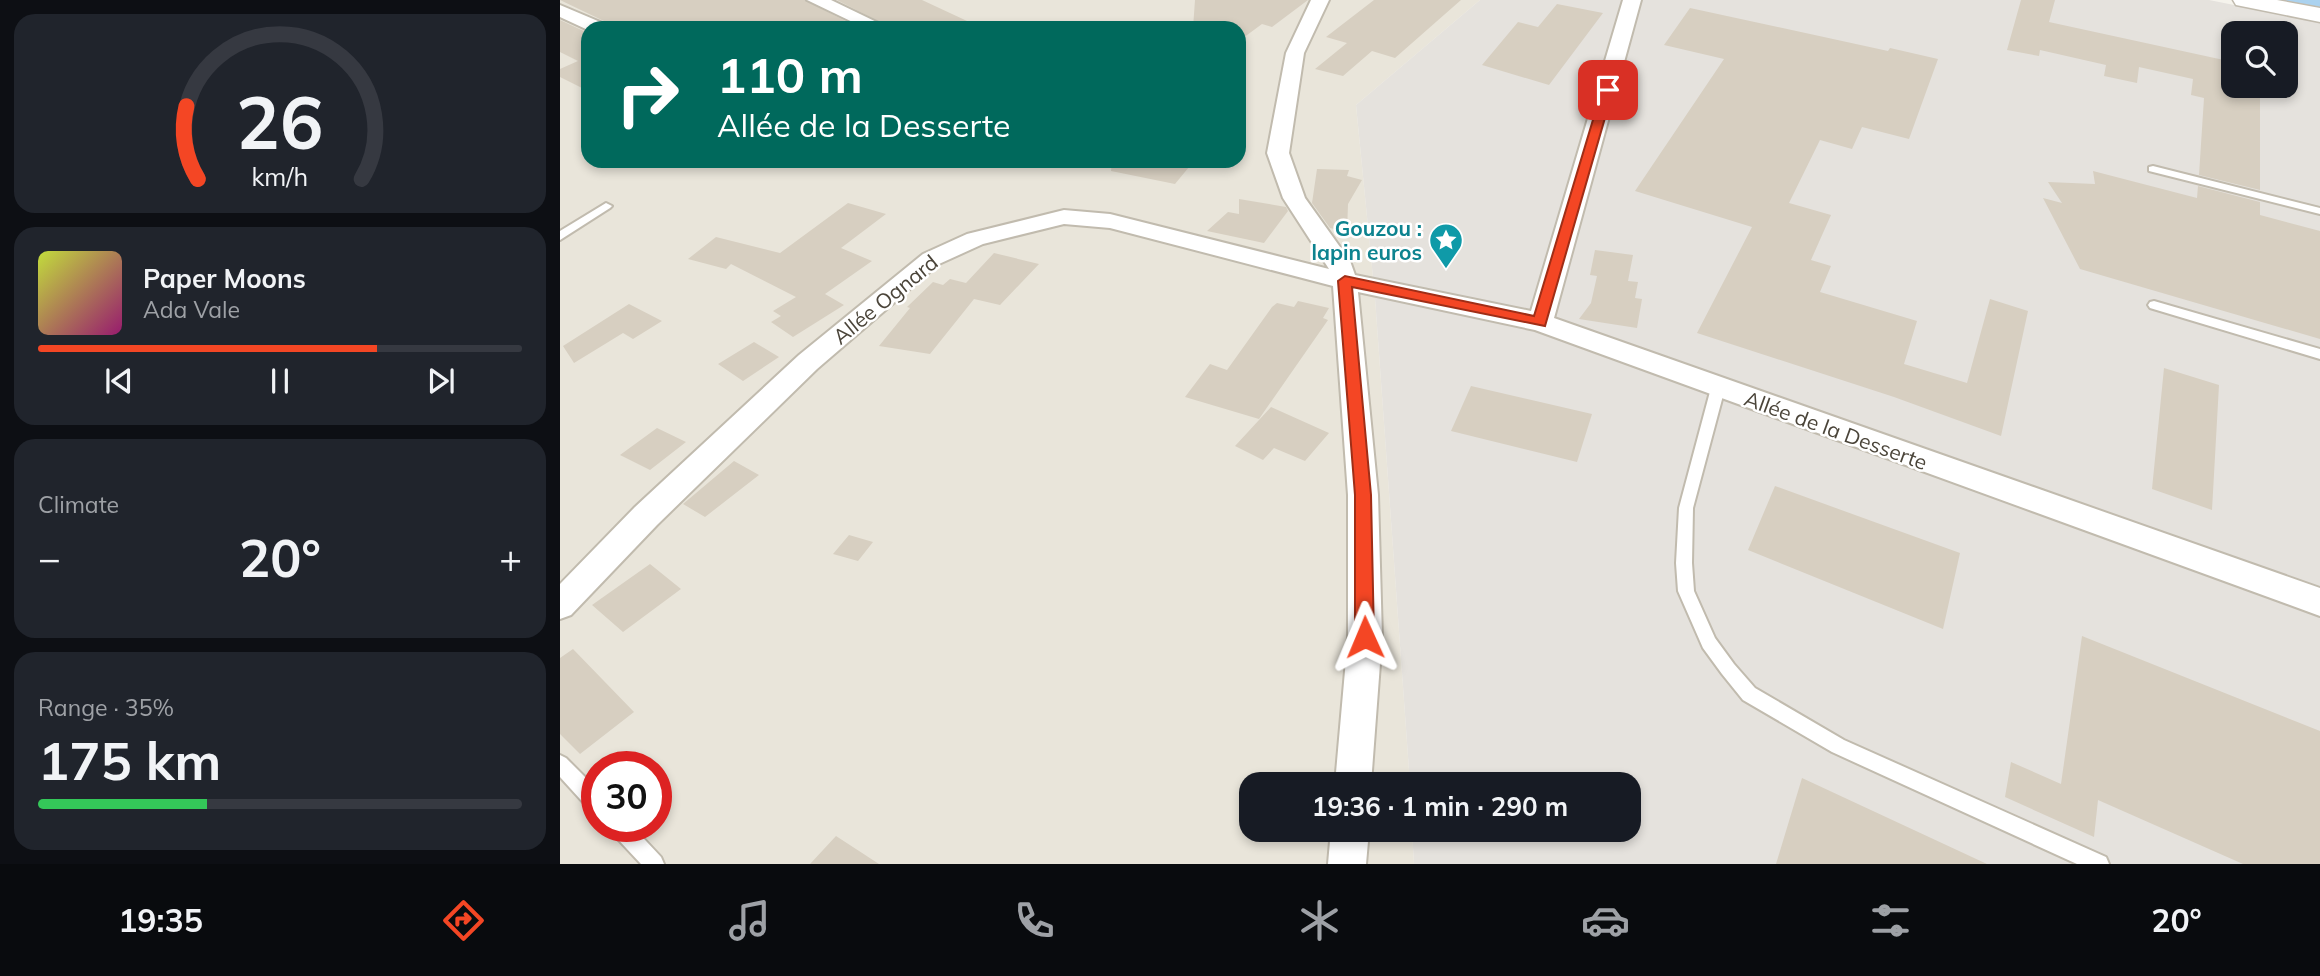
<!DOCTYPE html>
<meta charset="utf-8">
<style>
:root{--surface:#171b24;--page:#20242c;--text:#f1f3f6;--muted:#9ea1a6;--line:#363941;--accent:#f44624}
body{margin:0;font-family:Mulish,sans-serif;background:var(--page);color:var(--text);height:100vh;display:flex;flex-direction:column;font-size:26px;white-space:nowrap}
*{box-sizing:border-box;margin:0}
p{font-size:23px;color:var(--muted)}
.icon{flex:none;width:38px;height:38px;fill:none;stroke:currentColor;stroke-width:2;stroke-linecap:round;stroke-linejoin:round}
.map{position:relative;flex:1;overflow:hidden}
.side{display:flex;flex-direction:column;gap:14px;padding:14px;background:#0d0f14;width:560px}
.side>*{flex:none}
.hud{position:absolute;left:21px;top:21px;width:665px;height:147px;border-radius:21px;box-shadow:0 4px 10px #0003;background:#00695c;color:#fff;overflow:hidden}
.buttons{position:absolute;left:1661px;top:21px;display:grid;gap:14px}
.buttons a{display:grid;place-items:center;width:77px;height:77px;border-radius:14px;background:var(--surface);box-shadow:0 4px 10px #0003;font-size:35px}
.speed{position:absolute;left:21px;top:751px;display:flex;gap:14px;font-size:35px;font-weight:700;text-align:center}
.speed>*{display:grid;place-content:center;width:91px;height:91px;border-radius:50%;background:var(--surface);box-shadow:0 4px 10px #0003;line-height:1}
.speed .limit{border:10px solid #d22;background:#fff;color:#111}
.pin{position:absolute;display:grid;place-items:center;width:60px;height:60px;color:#fff;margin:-30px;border-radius:14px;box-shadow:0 4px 10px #0006}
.me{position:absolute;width:77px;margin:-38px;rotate:359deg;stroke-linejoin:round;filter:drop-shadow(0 0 5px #0008)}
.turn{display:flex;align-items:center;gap:24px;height:147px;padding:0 21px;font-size:32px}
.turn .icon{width:91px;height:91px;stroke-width:2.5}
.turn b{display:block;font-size:49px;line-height:60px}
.big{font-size:52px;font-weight:700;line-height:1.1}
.side .widget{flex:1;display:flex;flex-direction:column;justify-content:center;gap:10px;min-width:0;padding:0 24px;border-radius:21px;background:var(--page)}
.side .dial{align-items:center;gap:0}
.dial svg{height:182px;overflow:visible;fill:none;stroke:var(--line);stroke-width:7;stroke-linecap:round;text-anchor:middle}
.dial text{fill:var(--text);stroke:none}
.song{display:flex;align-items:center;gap:21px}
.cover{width:84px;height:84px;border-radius:10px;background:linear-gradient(135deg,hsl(70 70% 55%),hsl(320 70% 35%))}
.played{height:7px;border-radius:4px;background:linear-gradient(90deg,var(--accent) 70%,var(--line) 70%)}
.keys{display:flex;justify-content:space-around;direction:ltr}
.heat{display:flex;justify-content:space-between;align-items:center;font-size:38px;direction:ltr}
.charge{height:10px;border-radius:5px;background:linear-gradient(90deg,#34c759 35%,var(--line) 0)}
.trip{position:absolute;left:679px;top:772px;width:402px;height:70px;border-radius:21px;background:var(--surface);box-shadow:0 4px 10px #0003;font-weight:700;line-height:70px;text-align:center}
.dock{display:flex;height:112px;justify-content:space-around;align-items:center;background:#090b0e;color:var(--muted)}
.dock .icon{width:49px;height:49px}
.dock .current{color:var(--accent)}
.dock b{font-size:32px;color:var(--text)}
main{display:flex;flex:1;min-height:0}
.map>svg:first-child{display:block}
.residential{fill:#e9e5da;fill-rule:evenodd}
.industrial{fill:#e5e2dd;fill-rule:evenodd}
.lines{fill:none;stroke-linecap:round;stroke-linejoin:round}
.canal{fill:#abd2ef;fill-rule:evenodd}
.building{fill:#d7cfc1}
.service-casing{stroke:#c1bbae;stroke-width:4}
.minor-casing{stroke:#c1bbae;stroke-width:4}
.tertiary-casing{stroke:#c1bbae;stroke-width:3}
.service{fill:#fff;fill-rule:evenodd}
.minor{fill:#fff;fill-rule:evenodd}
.tertiary{fill:#fff;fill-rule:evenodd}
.route{fill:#f44624;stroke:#9f2e17;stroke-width:2}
.labels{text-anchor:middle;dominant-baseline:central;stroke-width:5;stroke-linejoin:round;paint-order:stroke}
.culture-label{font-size:21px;font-weight:bold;fill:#0d838f;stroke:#fff;text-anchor:end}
.street-label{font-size:21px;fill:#4a4439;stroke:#fff}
</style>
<main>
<section class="side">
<div class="widget dial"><svg viewBox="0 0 100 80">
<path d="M14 69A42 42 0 1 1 86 69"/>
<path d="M14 69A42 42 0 0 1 9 37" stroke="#f44624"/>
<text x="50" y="56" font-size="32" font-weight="700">26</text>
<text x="50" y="72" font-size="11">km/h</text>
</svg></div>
<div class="widget">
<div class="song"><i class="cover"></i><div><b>Paper Moons</b><p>Ada Vale</p></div></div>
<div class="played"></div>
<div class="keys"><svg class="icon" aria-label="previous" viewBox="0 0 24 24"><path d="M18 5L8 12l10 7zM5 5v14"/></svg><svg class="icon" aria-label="pause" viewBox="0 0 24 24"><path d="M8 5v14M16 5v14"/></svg><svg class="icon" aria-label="next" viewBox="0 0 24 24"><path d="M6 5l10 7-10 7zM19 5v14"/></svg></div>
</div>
<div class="widget"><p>Climate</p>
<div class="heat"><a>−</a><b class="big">20°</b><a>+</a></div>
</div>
<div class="widget"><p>Range · 35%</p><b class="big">175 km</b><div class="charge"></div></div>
</section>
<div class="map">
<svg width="1760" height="864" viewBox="0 0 1760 864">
<rect width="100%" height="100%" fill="#f5f3ec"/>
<path class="residential" d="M 0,0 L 920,0 L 796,105 L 815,298 L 850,784 L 691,784 L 691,830 L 852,830 L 854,864 L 0,864 ZM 28,28 L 679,28 L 679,161 L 28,161 ZM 37,766 L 96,766 L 96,826 L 37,826 Z"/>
<path class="industrial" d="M 920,0 L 1649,0 L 1760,22 L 1760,864 L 854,864 L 852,830 L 1069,830 L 1069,784 L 850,784 L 815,298 L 796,105 ZM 1673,33 L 1726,33 L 1726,86 L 1673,86 Z"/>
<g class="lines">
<path class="canal" d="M 1724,0 L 1760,0 L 1760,11 L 1726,4 Z"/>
</g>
<path class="building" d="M 0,0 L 245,0 L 299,28 L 51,28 L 46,22 Z
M 277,0 L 362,0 L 420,27 L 331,28 Z
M 635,0 L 748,0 L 712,27 L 702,24 L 679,41 L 679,28 L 633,28 Z
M 814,0 L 901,0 L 835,58 L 812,51 L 783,76 L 755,69 L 787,43 L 766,37 Z
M 1461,0 L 1495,0 L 1489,22 L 1673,62 L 1673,86 L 1700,86 L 1700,190 L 1639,175 L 1644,98 L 1631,95 L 1633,79 L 1579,67 L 1577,83 L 1544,76 L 1546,65 L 1480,50 L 1479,56 L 1447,50 Z
M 997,4 L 1043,13 L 989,85 L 922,65 L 958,22 L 978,27 Z
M 1130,8 L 1328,51 L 1330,48 L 1378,59 L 1349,139 L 1302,127 L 1292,149 L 1260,140 L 1229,203 L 1271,215 L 1251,260 L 1271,266 L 1260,292 L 1357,321 L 1344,364 L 1407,383 L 1430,299 L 1468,311 L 1441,436 L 1334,397 L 1137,333 L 1192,227 L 1075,191 L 1164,59 L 1104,45 Z
M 0,20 L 28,33 L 28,91 L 0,77 L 0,69 L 18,61 L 0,52 Z
M 552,161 L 634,161 L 615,184 L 551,171 Z
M 757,169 L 789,170 L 787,176 L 802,180 L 788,204 L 787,232 L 770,228 L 752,203 Z
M 1533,171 L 1637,198 L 1638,186 L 1700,202 L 1700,215 L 1760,231 L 1760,339 L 1520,269 L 1483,198 L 1502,203 L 1488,182 L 1535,184 Z
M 679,199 L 726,207 L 728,211 L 704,243 L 647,231 L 668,212 L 679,214 Z
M 288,203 L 326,214 L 281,248 L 312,261 L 265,294 L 284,305 L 233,337 L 211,322 L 221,316 L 213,311 L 236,297 L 171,264 L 166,269 L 128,259 L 156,237 L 220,253 Z
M 1035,250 L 1073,255 L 1068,281 L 1078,282 L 1075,298 L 1082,299 L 1077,328 L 1019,319 L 1031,303 L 1037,276 L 1030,275 Z
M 434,253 L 479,264 L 440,305 L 414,299 L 370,354 L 319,346 L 350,308 L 347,307 L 373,282 L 383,285 L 390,279 L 406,283 Z
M 738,301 L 769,308 L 763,318 L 768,320 L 699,419 L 625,397 L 650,364 L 667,370 L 712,307 L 717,303 L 734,307 Z
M 69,304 L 102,321 L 73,339 L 63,333 L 14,363 L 3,346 Z
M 194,342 L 219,357 L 183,381 L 158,364 Z
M 1604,368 L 1659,385 L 1652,510 L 1592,489 Z
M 911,386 L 1032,414 L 1017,462 L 891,431 Z
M 711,407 L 769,433 L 745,461 L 714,448 L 703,460 L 675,446 Z
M 97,428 L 126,442 L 90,470 L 60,455 Z
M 174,461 L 199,475 L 145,517 L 123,504 Z
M 1215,486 L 1400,553 L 1383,629 L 1188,550 Z
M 289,535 L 313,542 L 298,561 L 273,554 Z
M 90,564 L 121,589 L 63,632 L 32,605 Z
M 1522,636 L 1760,731 L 1760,864 L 1683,864 L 1538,800 L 1534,837 L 1445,797 L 1451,762 L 1501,784 Z
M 13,649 L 74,712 L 20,754 L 0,734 L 0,658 Z
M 1242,778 L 1427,864 L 1216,864 Z
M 276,836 L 319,864 L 250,864 Z"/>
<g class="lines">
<g class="service-casing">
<path id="service" d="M 1593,166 L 1760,208 L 1760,214 L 1589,171 L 1589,167 Z
M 46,203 L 52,206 L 50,208 L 0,240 L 0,231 Z
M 1594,301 L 1760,349 L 1760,359 L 1590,308 L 1588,305 L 1590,302 Z
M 1158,383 L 1165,388 L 1133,508 L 1132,563 L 1134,591 L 1155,638 L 1174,664 L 1195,688 L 1284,740 L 1546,857 L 1549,864 L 1517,864 L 1272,752 L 1183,700 L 1162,674 L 1143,648 L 1118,591 L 1116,563 L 1119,508 L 1151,388 Z
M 0,755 L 6,758 L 37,789 L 37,812 L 30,810 L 0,777 Z
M 50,826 L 72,826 L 101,857 L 104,864 L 81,864 L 52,833 Z"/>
</g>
<g class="minor-casing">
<path id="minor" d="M 247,0 L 271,0 L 329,28 L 305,28 Z
M 751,0 L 769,0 L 744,53 L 729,153 L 745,198 L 790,261 L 795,275 L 971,311 L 1063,0 L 1081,0 L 994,318 L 1760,588 L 1760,616 L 975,330 L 798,292 L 818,495 L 822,637 L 811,784 L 775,784 L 788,637 L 788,495 L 773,286 L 550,228 L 504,224 L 423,244 L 379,264 L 257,369 L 97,525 L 11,615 L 0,619 L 0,584 L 75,507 L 239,355 L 363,254 L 407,234 L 504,210 L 550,214 L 769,269 L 723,198 L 707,153 L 726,53 Z
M 0,5 L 45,24 L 48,28 L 28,30 L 0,17 Z
M 771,830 L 809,830 L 806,864 L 768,864 Z"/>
</g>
<g class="tertiary-casing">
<path id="tertiary" d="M 1673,0 L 1717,0 L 1760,8 L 1760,22 L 1676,5 Z"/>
</g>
<use href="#service" class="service"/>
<use href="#minor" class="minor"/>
<use href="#tertiary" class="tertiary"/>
</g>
<path class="route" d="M 1048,86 L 1053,90 L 985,326 L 792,287 L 811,495 L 814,637 L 811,643 L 805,645 L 798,643 L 795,637 L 795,495 L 778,281 L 785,276 L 974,316 L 1042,90 Z"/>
<defs>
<g id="sight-pin" transform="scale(1.75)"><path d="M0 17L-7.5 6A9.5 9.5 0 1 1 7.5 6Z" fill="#0f9aa8" stroke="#fff"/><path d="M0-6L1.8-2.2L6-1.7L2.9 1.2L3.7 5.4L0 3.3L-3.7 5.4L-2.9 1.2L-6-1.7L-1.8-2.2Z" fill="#fff"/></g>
</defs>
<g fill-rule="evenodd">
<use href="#sight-pin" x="886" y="240"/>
</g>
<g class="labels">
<g class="culture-label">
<text x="862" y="228">Gouzou :<tspan x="862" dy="24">lapin euros</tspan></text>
</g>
<g class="street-label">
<text transform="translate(325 299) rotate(-39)">Allée Ognard</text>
<text transform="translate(1276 430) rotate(20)">Allée de la Desserte</text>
</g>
</g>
</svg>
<div class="buttons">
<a><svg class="icon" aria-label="search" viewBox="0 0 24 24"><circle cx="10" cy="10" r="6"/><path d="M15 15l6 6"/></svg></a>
</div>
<div class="speed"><div class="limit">30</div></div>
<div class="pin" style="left:1048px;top:90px;background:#d93025"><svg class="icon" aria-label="arrive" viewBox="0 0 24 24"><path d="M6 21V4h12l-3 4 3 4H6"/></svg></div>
<svg class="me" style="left:805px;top:637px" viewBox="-20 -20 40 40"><path d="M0-17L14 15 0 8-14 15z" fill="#f44624" stroke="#fff" stroke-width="4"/></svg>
<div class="trip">19:36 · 1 min · 290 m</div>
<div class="hud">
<div class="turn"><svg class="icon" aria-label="right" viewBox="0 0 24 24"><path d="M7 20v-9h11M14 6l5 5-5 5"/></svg><div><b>110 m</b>Allée de la Desserte</div></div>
</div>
</div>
</main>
<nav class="dock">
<b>19:35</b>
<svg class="icon current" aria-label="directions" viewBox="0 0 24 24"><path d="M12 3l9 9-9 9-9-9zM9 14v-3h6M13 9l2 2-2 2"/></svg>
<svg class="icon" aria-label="music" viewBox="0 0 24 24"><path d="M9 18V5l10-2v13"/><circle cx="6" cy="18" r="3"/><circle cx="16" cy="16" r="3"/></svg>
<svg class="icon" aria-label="phone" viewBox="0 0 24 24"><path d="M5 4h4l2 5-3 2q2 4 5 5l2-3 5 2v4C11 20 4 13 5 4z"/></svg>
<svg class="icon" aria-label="climate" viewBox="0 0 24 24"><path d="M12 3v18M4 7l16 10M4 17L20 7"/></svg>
<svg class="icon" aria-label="car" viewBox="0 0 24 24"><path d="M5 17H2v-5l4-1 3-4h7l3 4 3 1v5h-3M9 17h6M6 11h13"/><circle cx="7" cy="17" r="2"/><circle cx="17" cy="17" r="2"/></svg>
<svg class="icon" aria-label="filters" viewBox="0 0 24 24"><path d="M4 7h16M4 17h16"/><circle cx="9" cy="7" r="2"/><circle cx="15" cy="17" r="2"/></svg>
<b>20°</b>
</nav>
